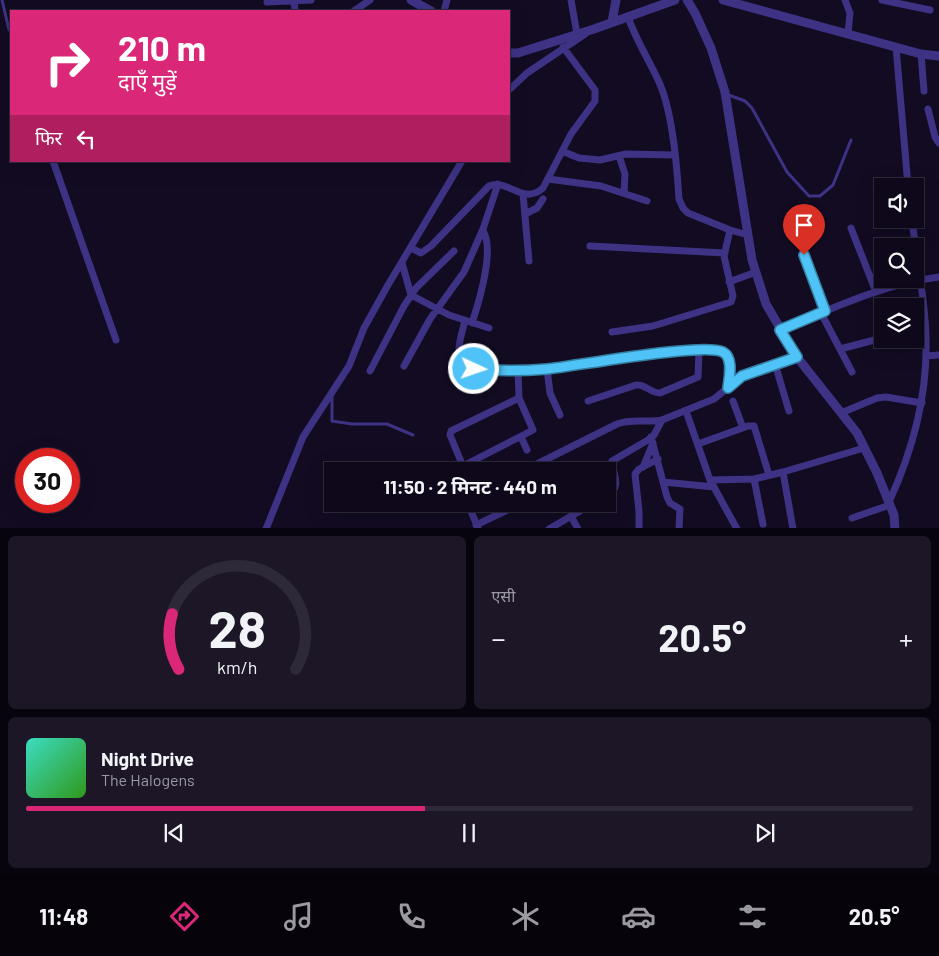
<!DOCTYPE html>
<html lang="hi">
<meta charset="utf-8">
<style>
:root{--surface:#0e081a;--page:#1c1627;--text:#f1f3f6;--muted:#9b9aa2;--line:#2e2939;--accent:#db2777}
body{margin:0;font-family:Barlow,"Noto Sans Devanagari",sans-serif;background:var(--page);color:var(--text);height:100vh;display:flex;flex-direction:column;font-size:19px;white-space:nowrap}
*{box-sizing:border-box;margin:0}
p{font-size:16px;color:var(--muted)}
.icon{flex:none;width:28px;height:28px;fill:none;stroke:currentColor;stroke-width:2;stroke-linecap:round;stroke-linejoin:round}
.map{position:relative;height:528px;overflow:hidden}
.panel{display:flex;flex-direction:column;gap:8px;padding:8px;background:#08040e;flex:1}
.panel>*{flex:none}
.guide{position:absolute;left:10px;top:10px;width:500px;height:152px;border-radius:0px;box-shadow:0 5px 20px #0002,0 0 0 1px var(--line);background:#db2777;color:#fff;overflow:hidden}
.controls{position:absolute;left:874px;top:178px;display:grid;gap:10px}
.controls a{display:grid;place-items:center;width:50px;height:50px;border-radius:0px;background:var(--surface);box-shadow:0 5px 20px #0002,0 0 0 1px var(--line);font-size:25px}
.speed{position:absolute;left:15px;top:448px;display:flex;gap:10px;font-size:25px;font-weight:700;text-align:center}
.speed>*{display:grid;place-content:center;width:65px;height:65px;border-radius:50%;background:var(--surface);box-shadow:0 5px 20px #0002,0 0 0 1px var(--line);line-height:1}
.speed .limit{border:8px solid #d22;background:#fff;color:#111}
.pin{position:absolute;display:grid;place-items:center;width:42px;height:42px;color:#fff;margin:-51px -21px;border-radius:50% 50% 50% 0;rotate:-45deg;box-shadow:0 0 5px #0007}
.pin .icon{rotate:45deg}
.me{position:absolute;width:55px;margin:-28px;rotate:93deg;stroke-linejoin:round;filter:drop-shadow(0 0 4px #0008)}
.turn{display:flex;align-items:center;gap:18px;height:105px;padding:0 25px;font-size:22px}
.turn .icon{width:65px;height:65px;stroke-width:2.5}
.turn b{display:block;font-size:35px;line-height:42px}
.then{display:flex;align-items:center;height:48px;padding:0 25px;background:#0003;gap:10px;font-size:19px}
.big{font-size:38px;font-weight:700;line-height:1.1}
.panel .card{flex:1;display:flex;flex-direction:column;justify-content:center;gap:8px;min-width:0;padding:0 18px;border-radius:8px;background:var(--page)}
.panel .dial{align-items:center;gap:0}
.dial svg{height:130px;overflow:visible;fill:none;stroke:var(--line);stroke-width:7;stroke-linecap:round;text-anchor:middle}
.dial text{fill:var(--text);stroke:none}
.song{display:flex;align-items:center;gap:15px}
.cover{width:60px;height:60px;border-radius:8px;background:linear-gradient(135deg,hsl(170 70% 55%),hsl(110 70% 35%))}
.played{height:5px;border-radius:2px;background:linear-gradient(90deg,var(--accent) 45%,var(--line) 45%)}
.keys{display:flex;justify-content:space-around;direction:ltr}
.heat{display:flex;justify-content:space-between;align-items:center;font-size:28px;direction:ltr}
.panel .tiles{flex:1;display:grid;gap:8px;grid-template-columns:1fr 1fr}
.card:last-child{grid-column:span 2}
.trip{position:absolute;left:324px;top:462px;width:292px;height:50px;border-radius:0px;background:var(--surface);box-shadow:0 5px 20px #0002,0 0 0 1px var(--line);font-weight:700;line-height:50px;text-align:center}
.tab-bar{display:flex;height:80px;justify-content:space-around;align-items:center;background:#06030a;color:var(--muted)}
.tab-bar .icon{width:35px;height:35px}
.tab-bar .active{color:var(--accent)}
.tab-bar b{font-size:22px;color:var(--text)}
.map>svg:first-child{display:block}
.lines{fill:none;stroke-linecap:round;stroke-linejoin:round}
.service{stroke:#3e3285;stroke-width:3}
.minor{stroke:#3e3285;stroke-width:7}
.tertiary{stroke:#3e3285;stroke-width:9}
.route-casing{stroke:#337fa1;stroke-width:12}
.route{stroke:#4fc3f7;stroke-width:9}
</style>
<div class="map">
<svg width="939" height="529" viewBox="0 0 939 529">
<rect width="100%" height="100%" fill="#120b22"/>
<g class="lines">
<path class="service" d="M 2,0 L 9,30
M 726,94 L 745,101 L 752,108 L 787,172 L 809,196 L 820,196 L 833,185 L 851,140
M 332,394 L 332,421 L 352,424 L 387,424 L 413,435"/>
<path class="minor" d="M 294,0 L 295,11
M 571,0 L 577,34
M 845,0 L 850,13 L 848,33
M 882,0 L 930,10
M 267,2 L 311,0
M 354,11 L 370,0
M 444,11 L 447,0
M 628,17 C 636,40 649,60 659,82 C 673,112 677,166 679,199 L 683,208 L 688,213 L 730,230 L 748,235
M 896,47 L 908,186
M 921,54 L 924,91
M 509,90 L 527,73 L 585,34
M 928,109 L 935,137 L 939,143
M 562,151 L 579,158 L 600,160 L 626,154 L 674,155
M 619,156 L 625,174 L 624,193
M 53,161 L 116,340
M 548,179 L 601,186 L 647,201
M 523,194 L 529,261
M 525,214 L 537,208 L 543,199
M 851,228 L 876,292
M 590,246 L 725,253
M 411,248 L 421,253 L 431,246 L 489,186 C 508,178 523,206 543,188 L 571,134 L 595,101 L 595,90 L 563,47
M 804,255 L 825,311
M 402,263 L 411,295 L 449,315 L 489,328
M 729,282 L 756,272
M 821,313 L 852,372
M 465,321 C 460,341 451,359 474,369 C 498,371 523,371 547,369 C 576,366 704,342 723,352 C 734,358 729,378 728,388
M 472,323 C 479,302 495,249 483,231
M 780,330 C 831,309 883,284 939,277
M 612,332 L 653,326 L 731,302 L 733,296 L 724,256 L 730,230
M 840,349 L 882,338
M 926,356 L 939,355
M 775,364 L 789,411
M 404,366 L 430,319 L 464,272 L 483,229 L 498,184
M 547,369 L 550,393 L 560,415
M 370,371 L 404,306 L 416,288 L 454,251
M 588,401 L 636,385 C 646,384 650,393 660,393 L 698,377 L 699,350
M 733,401 L 743,428
M 686,411 L 710,480 L 737,529
M 841,413 L 877,398 L 886,397 L 922,403
M 521,437 L 527,450
M 651,437 L 667,497 L 670,503 L 680,509 L 679,529
M 698,444 L 748,426 L 754,426 L 769,475
M 463,466 L 533,430 L 519,398 L 518,370
M 643,467 L 653,443
M 465,471 L 450,435 L 451,431 L 519,398
M 523,471 L 617,424 C 632,418 647,423 662,420 L 714,399 L 742,376 L 797,357
M 783,472 L 793,529
M 754,479 L 763,524
M 710,480 L 754,479 L 783,472 L 864,448
M 663,482 L 714,487
M 608,495 C 622,486 613,475 612,461 L 648,440 L 654,435 L 662,420
M 889,502 C 913,450 928,394 926,336 C 925,297 916,258 912,219
M 468,504 L 478,528
M 571,516 L 578,529
M 852,518 L 890,505
M 476,525 L 520,504
M 266,529 L 303,437 L 349,366 L 364,328 L 388,285 L 462,161
M 549,529 L 592,504
M 639,529 L 639,511 L 635,474 L 639,469 L 658,459"/>
<path class="tertiary" d="M 411,0 L 431,11
M 687,0 L 695,13 L 711,48 L 725,92 L 752,260 L 766,304 L 797,357 L 857,433 L 877,473 L 894,515 L 895,529
M 723,0 L 921,54 L 939,56
M 612,22 L 616,0
M 509,53 L 518,53 L 594,29 L 675,0"/>
</g>
<g class="lines">
<g class="route-casing">
<path id="route" d="M 474,369 C 498,371 523,371 547,369 C 576,366 704,342 723,352 C 734,358 729,378 728,388 L 742,376 L 797,357 L 780,330 L 825,311 L 804,255"/>
</g>
<use href="#route" class="route"/>
</g>
</svg>
<div class="controls">
<a><svg class="icon" aria-label="sound" viewBox="0 0 24 24"><path d="M4 9h4l5-4v14l-5-4H4zM17 9q2 3 0 6"/></svg></a>
<a><svg class="icon" aria-label="search" viewBox="0 0 24 24"><circle cx="10" cy="10" r="6"/><path d="M15 15l6 6"/></svg></a>
<a><svg class="icon" aria-label="layers" viewBox="0 0 24 24"><path d="M12 4l9 5-9 5-9-5zM3 14l9 5 9-5"/></svg></a>
</div>
<div class="speed"><div class="limit">30</div></div>
<div class="pin" style="left:804px;top:255px;background:#d93025"><svg class="icon" aria-label="arrive" viewBox="0 0 24 24"><path d="M6 21V4h12l-3 4 3 4H6"/></svg></div>
<svg class="me" style="left:474px;top:369px" viewBox="-20 -20 40 40"><circle r="17" fill="#4fc3f7" stroke="#fff" stroke-width="3"/><path d="M0-11L8 9 0 5-8 9z" fill="#fff"/></svg>
<div class="trip">11:50 · 2 मिनट · 440 m</div>
<div class="guide">
<div class="turn"><svg class="icon" aria-label="right" viewBox="0 0 24 24"><path d="M7 20v-9h11M14 6l5 5-5 5"/></svg><div><b>210 m</b>दाएँ मुड़ें</div></div>
<div class="then">फिर<svg class="icon" aria-label="left" viewBox="0 0 24 24"><path d="M17 20v-9H6M10 6l-5 5 5 5"/></svg></div>
</div>
</div>
<section class="panel">
<div class="tiles">
<div class="card dial"><svg viewBox="0 0 100 80">
<path d="M14 69A42 42 0 1 1 86 69"/>
<path d="M14 69A42 42 0 0 1 10 35" stroke="#db2777"/>
<text x="50" y="56" font-size="32" font-weight="700">28</text>
<text x="50" y="72" font-size="11">km/h</text>
</svg></div>
<div class="card"><p>एसी</p>
<div class="heat"><a>−</a><b class="big">20.5°</b><a>+</a></div>
</div>
<div class="card">
<div class="song"><i class="cover"></i><div><b>Night Drive</b><p>The Halogens</p></div></div>
<div class="played"></div>
<div class="keys"><svg class="icon" aria-label="previous" viewBox="0 0 24 24"><path d="M18 5L8 12l10 7zM5 5v14"/></svg><svg class="icon" aria-label="pause" viewBox="0 0 24 24"><path d="M8 5v14M16 5v14"/></svg><svg class="icon" aria-label="next" viewBox="0 0 24 24"><path d="M6 5l10 7-10 7zM19 5v14"/></svg></div>
</div>
</div>
</section>
<nav class="tab-bar">
<b>11:48</b>
<svg class="icon active" aria-label="directions" viewBox="0 0 24 24"><path d="M12 3l9 9-9 9-9-9zM9 14v-3h6M13 9l2 2-2 2"/></svg>
<svg class="icon" aria-label="music" viewBox="0 0 24 24"><path d="M9 18V5l10-2v13"/><circle cx="6" cy="18" r="3"/><circle cx="16" cy="16" r="3"/></svg>
<svg class="icon" aria-label="phone" viewBox="0 0 24 24"><path d="M5 4h4l2 5-3 2q2 4 5 5l2-3 5 2v4C11 20 4 13 5 4z"/></svg>
<svg class="icon" aria-label="climate" viewBox="0 0 24 24"><path d="M12 3v18M4 7l16 10M4 17L20 7"/></svg>
<svg class="icon" aria-label="car" viewBox="0 0 24 24"><path d="M5 17H2v-5l4-1 3-4h7l3 4 3 1v5h-3M9 17h6M6 11h13"/><circle cx="7" cy="17" r="2"/><circle cx="17" cy="17" r="2"/></svg>
<svg class="icon" aria-label="filters" viewBox="0 0 24 24"><path d="M4 7h16M4 17h16"/><circle cx="9" cy="7" r="2"/><circle cx="15" cy="17" r="2"/></svg>
<b>20.5°</b>
</nav>
